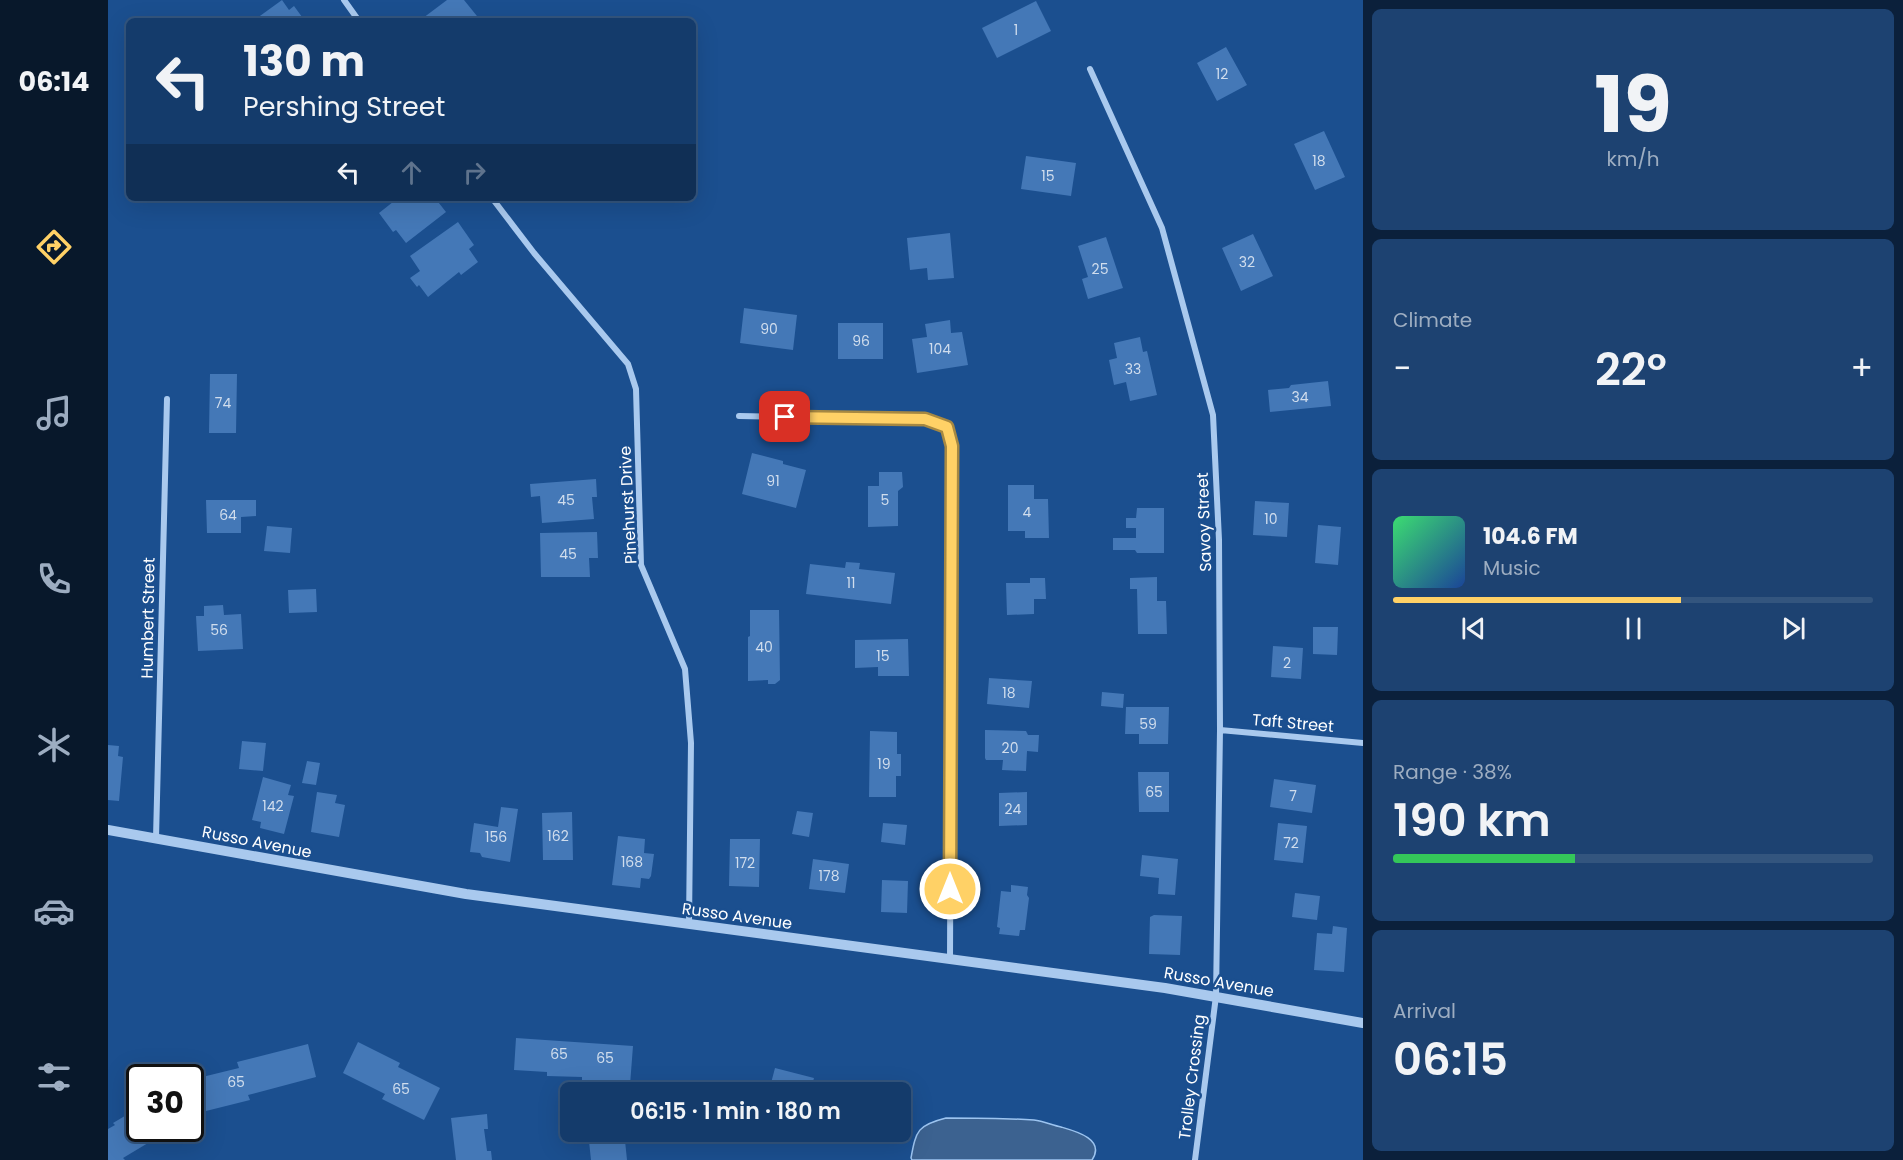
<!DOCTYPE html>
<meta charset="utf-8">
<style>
:root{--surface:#143b6b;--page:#1d4271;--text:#f1f3f6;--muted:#9dadc1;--line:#33557e;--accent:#ffd166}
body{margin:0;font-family:Poppins,sans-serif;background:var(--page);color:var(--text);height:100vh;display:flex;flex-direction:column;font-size:22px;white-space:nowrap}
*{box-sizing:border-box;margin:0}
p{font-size:20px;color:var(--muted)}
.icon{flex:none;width:33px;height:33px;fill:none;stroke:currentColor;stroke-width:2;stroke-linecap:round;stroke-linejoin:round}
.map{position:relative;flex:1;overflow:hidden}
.panel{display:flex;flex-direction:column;gap:9px;padding:9px;background:#0b203b;width:540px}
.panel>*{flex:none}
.banner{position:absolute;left:18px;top:18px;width:570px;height:183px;border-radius:9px;box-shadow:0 6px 24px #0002,0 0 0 2px var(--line);background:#143b6b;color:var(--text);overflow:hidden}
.speed{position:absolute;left:18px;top:1064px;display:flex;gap:12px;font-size:30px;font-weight:700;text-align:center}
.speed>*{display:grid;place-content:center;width:78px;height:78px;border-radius:50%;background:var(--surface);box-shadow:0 6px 24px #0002,0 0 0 2px var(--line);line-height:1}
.speed .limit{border:3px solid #111;border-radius:9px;background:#fff;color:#111}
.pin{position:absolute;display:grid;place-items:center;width:51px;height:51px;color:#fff;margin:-26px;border-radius:12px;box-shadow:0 3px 9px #0006}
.me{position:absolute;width:66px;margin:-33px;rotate:0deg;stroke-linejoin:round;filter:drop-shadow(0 0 4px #0008)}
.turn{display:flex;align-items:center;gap:21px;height:126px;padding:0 18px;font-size:27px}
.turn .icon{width:78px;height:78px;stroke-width:2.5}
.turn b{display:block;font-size:42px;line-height:51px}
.lanes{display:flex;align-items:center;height:57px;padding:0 18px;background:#0003;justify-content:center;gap:30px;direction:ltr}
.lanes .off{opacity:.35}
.big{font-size:45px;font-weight:600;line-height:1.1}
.panel .tile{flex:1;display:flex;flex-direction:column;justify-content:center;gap:9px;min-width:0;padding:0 21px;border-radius:9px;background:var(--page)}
.panel .dial{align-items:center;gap:0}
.dial b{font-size:78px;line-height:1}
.song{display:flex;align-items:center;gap:18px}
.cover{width:72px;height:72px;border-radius:9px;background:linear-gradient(135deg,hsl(140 70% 55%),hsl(220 70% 35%))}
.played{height:6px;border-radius:3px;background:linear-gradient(90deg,var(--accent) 60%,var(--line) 60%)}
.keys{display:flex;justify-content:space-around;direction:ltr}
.heat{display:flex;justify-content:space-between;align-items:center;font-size:33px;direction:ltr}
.charge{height:9px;border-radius:4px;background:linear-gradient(90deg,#34c759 38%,var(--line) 0)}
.trip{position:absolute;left:452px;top:1082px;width:351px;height:60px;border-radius:9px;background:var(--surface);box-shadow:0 6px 24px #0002,0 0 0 2px var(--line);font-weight:600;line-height:60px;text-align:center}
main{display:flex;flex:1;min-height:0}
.tab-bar{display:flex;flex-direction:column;width:108px;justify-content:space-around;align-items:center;background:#08182b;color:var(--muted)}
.tab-bar .icon{width:42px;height:42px}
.tab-bar .on{color:var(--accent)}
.tab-bar b{font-size:27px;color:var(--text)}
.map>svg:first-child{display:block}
.water{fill:#3c6290;stroke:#9cc4f0;stroke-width:1.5}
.building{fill:#4478b7}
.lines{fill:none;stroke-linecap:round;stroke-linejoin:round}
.minor{stroke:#a9c9ee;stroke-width:6}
.tertiary{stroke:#a9c9ee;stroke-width:10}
.route-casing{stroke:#a68842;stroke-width:15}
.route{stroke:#ffd166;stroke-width:10}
.labels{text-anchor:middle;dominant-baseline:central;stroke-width:5;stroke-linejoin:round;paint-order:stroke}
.number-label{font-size:14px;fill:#d0dded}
.street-label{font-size:16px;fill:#fff;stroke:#1b4f8f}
</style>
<main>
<nav class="tab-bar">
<b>06:14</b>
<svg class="icon on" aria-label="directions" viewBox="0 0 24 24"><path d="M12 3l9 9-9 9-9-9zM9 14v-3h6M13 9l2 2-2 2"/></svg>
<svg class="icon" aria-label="music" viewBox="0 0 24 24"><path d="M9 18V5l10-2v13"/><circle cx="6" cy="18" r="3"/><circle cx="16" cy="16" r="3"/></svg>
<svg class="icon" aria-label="phone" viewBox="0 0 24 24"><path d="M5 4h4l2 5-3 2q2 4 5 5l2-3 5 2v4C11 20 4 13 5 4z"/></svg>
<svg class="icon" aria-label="climate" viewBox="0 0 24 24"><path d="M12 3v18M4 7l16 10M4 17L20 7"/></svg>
<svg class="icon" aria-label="car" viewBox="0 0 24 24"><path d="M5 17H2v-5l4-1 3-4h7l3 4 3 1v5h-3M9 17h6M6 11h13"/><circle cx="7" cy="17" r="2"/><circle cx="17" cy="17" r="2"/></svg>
<svg class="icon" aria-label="filters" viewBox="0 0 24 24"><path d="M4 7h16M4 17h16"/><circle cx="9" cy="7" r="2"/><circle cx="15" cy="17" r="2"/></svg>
</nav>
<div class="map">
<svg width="1255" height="1160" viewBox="0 0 1255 1160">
<rect width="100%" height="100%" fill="#1b4f8f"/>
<path class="water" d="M 838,1118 C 867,1118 897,1118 926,1120 C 935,1121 944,1125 953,1127 C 967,1131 998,1139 984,1160 L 804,1160 L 803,1158 C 808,1130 810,1125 838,1118 Z"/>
<path class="building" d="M 174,0 L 181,10 L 186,6 L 197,21 L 145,21 Z
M 339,0 L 356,0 L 373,21 L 311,21 Z
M 928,1 L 943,31 L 889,58 L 874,28 Z
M 1118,47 L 1139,85 L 1109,101 L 1089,63 Z
M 1216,131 L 1237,177 L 1207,190 L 1186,144 Z
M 918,156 L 968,163 L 963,196 L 913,189 Z
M 290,198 L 327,198 L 338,212 L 298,243 L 288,230 L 285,232 L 271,213 Z
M 350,222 L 366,245 L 361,249 L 370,262 L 353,275 L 351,272 L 320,297 L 311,285 L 309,287 L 302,278 L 312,271 L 302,256 Z
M 842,233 L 846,278 L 820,280 L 819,268 L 802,270 L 799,238 Z
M 1145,234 L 1165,276 L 1133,291 L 1114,248 Z
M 998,237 L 1015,288 L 980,299 L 974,279 L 980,277 L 970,246 Z
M 636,308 L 689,315 L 685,350 L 632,343 Z
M 842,320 L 843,333 L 854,332 L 860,365 L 809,373 L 804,339 L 819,337 L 817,324 Z
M 730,323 L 775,323 L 775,359 L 730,359 Z
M 1032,337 L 1035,352 L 1039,351 L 1049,395 L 1022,401 L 1018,382 L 1006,385 L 1001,360 L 1009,358 L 1006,343 Z
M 102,374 L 129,374 L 128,433 L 101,433 Z
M 1220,381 L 1223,406 L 1162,412 L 1160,390 L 1181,388 L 1183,385 Z
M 644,453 L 675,461 L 675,464 L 698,470 L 688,508 L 634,494 Z
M 771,472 L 794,472 L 795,487 L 790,491 L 790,526 L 760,527 L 760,486 L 771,486 Z
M 488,479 L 489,497 L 484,497 L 486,519 L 434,523 L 432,496 L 423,497 L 422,484 Z
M 900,485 L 926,485 L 926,499 L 940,499 L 941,538 L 917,538 L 917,531 L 900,531 Z
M 98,500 L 148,500 L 148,516 L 133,517 L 133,533 L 99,533 Z
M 1147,501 L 1181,503 L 1179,537 L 1145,535 Z
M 1029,508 L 1056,508 L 1056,553 L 1029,553 L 1027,550 L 1005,550 L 1005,538 L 1028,538 L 1028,528 L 1018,528 L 1018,518 L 1028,518 Z
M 1210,525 L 1233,527 L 1230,565 L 1207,563 Z
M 159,526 L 184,528 L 182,553 L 156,551 Z
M 489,532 L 490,558 L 481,558 L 482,577 L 433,577 L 432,533 Z
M 738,562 L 752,563 L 751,569 L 787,573 L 783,604 L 698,594 L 702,564 L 737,568 Z
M 1049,577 L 1049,601 L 1058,601 L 1059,634 L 1030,634 L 1029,589 L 1022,589 L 1022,578 Z
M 922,578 L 937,578 L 938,599 L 926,599 L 926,614 L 899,615 L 898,583 L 922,583 Z
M 208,589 L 209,612 L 181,613 L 180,590 Z
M 115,605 L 116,615 L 133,614 L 135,649 L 90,651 L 88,616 L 96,616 L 96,606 Z
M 642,610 L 671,610 L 672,680 L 667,684 L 660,684 L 660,680 L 640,681 L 640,637 L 642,636 Z
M 1205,627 L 1230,627 L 1229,655 L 1205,654 Z
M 800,639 L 801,676 L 770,676 L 770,667 L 747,668 L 747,640 Z
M 1165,646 L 1195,648 L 1193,679 L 1163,677 Z
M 881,678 L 924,681 L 921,708 L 879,704 Z
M 994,692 L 1016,694 L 1015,708 L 993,706 Z
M 1018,707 L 1061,707 L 1060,744 L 1031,744 L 1031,734 L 1017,734 Z
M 877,730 L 918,731 L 920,735 L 931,735 L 930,752 L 919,751 L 918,771 L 894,770 L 895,760 L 878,760 L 877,758 Z
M 762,731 L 789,732 L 789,754 L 793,754 L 793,776 L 788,776 L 788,797 L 761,797 Z
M 134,741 L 158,743 L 155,771 L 131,769 Z
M 0,745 L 11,746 L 10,756 L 15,757 L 11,801 L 0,800 Z
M 199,761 L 212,763 L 208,785 L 194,783 Z
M 1030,772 L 1061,772 L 1061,812 L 1031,812 Z
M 155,777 L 183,785 L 180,795 L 186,796 L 176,834 L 152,828 L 153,822 L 144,820 Z
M 1166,779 L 1208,785 L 1204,813 L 1162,807 Z
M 209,792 L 229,795 L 227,803 L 237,805 L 231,837 L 203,832 Z
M 919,792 L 919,825 L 891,826 L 891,793 Z
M 393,807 L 410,809 L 402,862 L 374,857 L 372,853 L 362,852 L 366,823 L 390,827 Z
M 689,811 L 705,813 L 701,837 L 684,834 Z
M 464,812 L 465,860 L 435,860 L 434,813 Z
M 775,823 L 799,825 L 797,845 L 773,842 Z
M 1170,823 L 1199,826 L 1195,863 L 1166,860 Z
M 510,836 L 537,839 L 536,853 L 546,854 L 543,876 L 541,879 L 533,878 L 532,888 L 504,885 Z
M 622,839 L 652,839 L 651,887 L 621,886 Z
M 1034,855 L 1070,859 L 1067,895 L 1050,894 L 1051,878 L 1032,876 Z
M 705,859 L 741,864 L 737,893 L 701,889 Z
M 774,880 L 800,881 L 799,913 L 773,912 Z
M 903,885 L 920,887 L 919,895 L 921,898 L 917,930 L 912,930 L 911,936 L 891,934 L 892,928 L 889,927 L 893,891 L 903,892 Z
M 1187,893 L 1212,896 L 1209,920 L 1184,917 Z
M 1046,915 L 1074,916 L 1072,955 L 1041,954 L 1042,917 Z
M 1225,926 L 1239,928 L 1236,972 L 1206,970 L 1209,933 L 1224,934 Z
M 408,1038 L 525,1046 L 522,1085 L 508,1084 L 509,1080 L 474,1080 L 474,1077 L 439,1076 L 439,1072 L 406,1070 Z
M 250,1042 L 292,1063 L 290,1067 L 332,1088 L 316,1120 L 274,1099 L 277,1094 L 235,1073 Z
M 200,1044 L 208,1077 L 140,1095 L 142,1100 L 94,1112 L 86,1079 L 131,1068 L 129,1062 Z
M 667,1068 L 706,1078 L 702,1092 L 669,1092 L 670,1089 L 662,1087 Z
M 32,1107 L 32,1128 L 65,1128 L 15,1158 L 17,1160 L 0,1160 L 0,1129 L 7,1125 L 5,1123 Z
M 379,1114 L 380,1129 L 376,1129 L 379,1151 L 383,1151 L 384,1160 L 348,1160 L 343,1118 Z
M 516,1131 L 519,1160 L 483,1160 L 480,1132 Z"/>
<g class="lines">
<path class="minor" d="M 236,0 L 251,21
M 982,69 L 1054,228 L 1105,415 L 1111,540 L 1112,730 L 1108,996 L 1087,1160
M 384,198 L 426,253 L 520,364 L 528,389 L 533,565 L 577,669 L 583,743 L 581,924
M 631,416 L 817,419 L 839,427 L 844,446 L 842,959
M 1112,730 L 1255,743
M 48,838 L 59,399"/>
<path class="tertiary" d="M 0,830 L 358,894 L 1057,988 L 1255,1023"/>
</g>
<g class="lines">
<g class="route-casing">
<path id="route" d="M 677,417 L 817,419 L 839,427 L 844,446 L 842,889"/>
</g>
<use href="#route" class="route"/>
</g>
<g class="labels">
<g class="number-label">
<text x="908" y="30">1</text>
<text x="1114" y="74">12</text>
<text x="1211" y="161">18</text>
<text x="940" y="176">15</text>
<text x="1139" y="262">32</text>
<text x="992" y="269">25</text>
<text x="661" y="329">90</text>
<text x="753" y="341">96</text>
<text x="832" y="349">104</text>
<text x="1025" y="369">33</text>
<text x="1192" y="397">34</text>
<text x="115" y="403">74</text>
<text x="665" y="481">91</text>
<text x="458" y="500">45</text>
<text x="777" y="500">5</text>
<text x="919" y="512">4</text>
<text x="120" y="515">64</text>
<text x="1163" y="519">10</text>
<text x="460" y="554">45</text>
<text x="743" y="583">11</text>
<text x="111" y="630">56</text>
<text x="656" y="647">40</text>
<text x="775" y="656">15</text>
<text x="1179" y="663">2</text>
<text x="901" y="693">18</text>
<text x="1040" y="724">59</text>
<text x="902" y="748">20</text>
<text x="776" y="764">19</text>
<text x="1046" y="792">65</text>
<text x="1185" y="796">7</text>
<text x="165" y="806">142</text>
<text x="905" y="809">24</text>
<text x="450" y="836">162</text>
<text x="388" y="837">156</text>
<text x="1183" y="843">72</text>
<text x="524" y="862">168</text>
<text x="637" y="863">172</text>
<text x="721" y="876">178</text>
<text x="451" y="1054">65</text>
<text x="497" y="1058">65</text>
<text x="128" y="1082">65</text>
<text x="293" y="1089">65</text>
</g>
<g class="street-label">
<text transform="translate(520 505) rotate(-93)">Pinehurst Drive</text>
<text transform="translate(1096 522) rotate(-92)">Savoy Street</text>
<text transform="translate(40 618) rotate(-89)">Humbert Street</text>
<text transform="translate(1185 723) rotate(5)">Taft Street</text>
<text transform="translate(149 842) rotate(11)">Russo Avenue</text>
<text transform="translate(629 916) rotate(8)">Russo Avenue</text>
<text transform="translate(1111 982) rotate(10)">Russo Avenue</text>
<text transform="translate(1084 1077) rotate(-83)">Trolley Crossing</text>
</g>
</g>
</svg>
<div class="speed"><div class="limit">30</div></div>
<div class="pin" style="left:677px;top:417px;background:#d93025"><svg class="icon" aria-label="arrive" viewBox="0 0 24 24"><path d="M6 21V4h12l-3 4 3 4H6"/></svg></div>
<svg class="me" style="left:842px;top:889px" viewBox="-20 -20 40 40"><circle r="17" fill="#ffd166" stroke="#fff" stroke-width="3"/><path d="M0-11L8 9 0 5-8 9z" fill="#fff"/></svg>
<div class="trip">06:15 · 1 min · 180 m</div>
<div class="banner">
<div class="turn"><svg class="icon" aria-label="left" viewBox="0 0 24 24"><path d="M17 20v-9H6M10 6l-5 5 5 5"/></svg><div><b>130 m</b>Pershing Street</div></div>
<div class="lanes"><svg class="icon" aria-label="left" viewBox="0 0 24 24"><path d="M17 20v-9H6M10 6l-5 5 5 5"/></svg><svg class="icon off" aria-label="ahead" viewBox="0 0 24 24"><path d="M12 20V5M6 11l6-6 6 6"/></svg><svg class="icon off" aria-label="right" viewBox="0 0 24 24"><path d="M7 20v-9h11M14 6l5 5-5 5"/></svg></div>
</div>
</div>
<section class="panel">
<div class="tile dial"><b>19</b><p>km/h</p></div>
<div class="tile"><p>Climate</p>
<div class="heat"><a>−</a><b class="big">22°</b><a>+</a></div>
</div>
<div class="tile">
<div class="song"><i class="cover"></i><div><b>104.6 FM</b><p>Music</p></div></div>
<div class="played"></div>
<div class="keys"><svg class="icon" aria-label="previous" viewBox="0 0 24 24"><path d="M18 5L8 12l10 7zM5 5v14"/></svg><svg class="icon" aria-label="pause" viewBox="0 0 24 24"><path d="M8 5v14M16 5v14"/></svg><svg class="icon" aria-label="next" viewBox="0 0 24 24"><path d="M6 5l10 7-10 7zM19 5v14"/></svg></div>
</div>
<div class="tile"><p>Range · 38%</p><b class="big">190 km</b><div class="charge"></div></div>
<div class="tile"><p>Arrival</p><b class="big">06:15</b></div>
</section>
</main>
